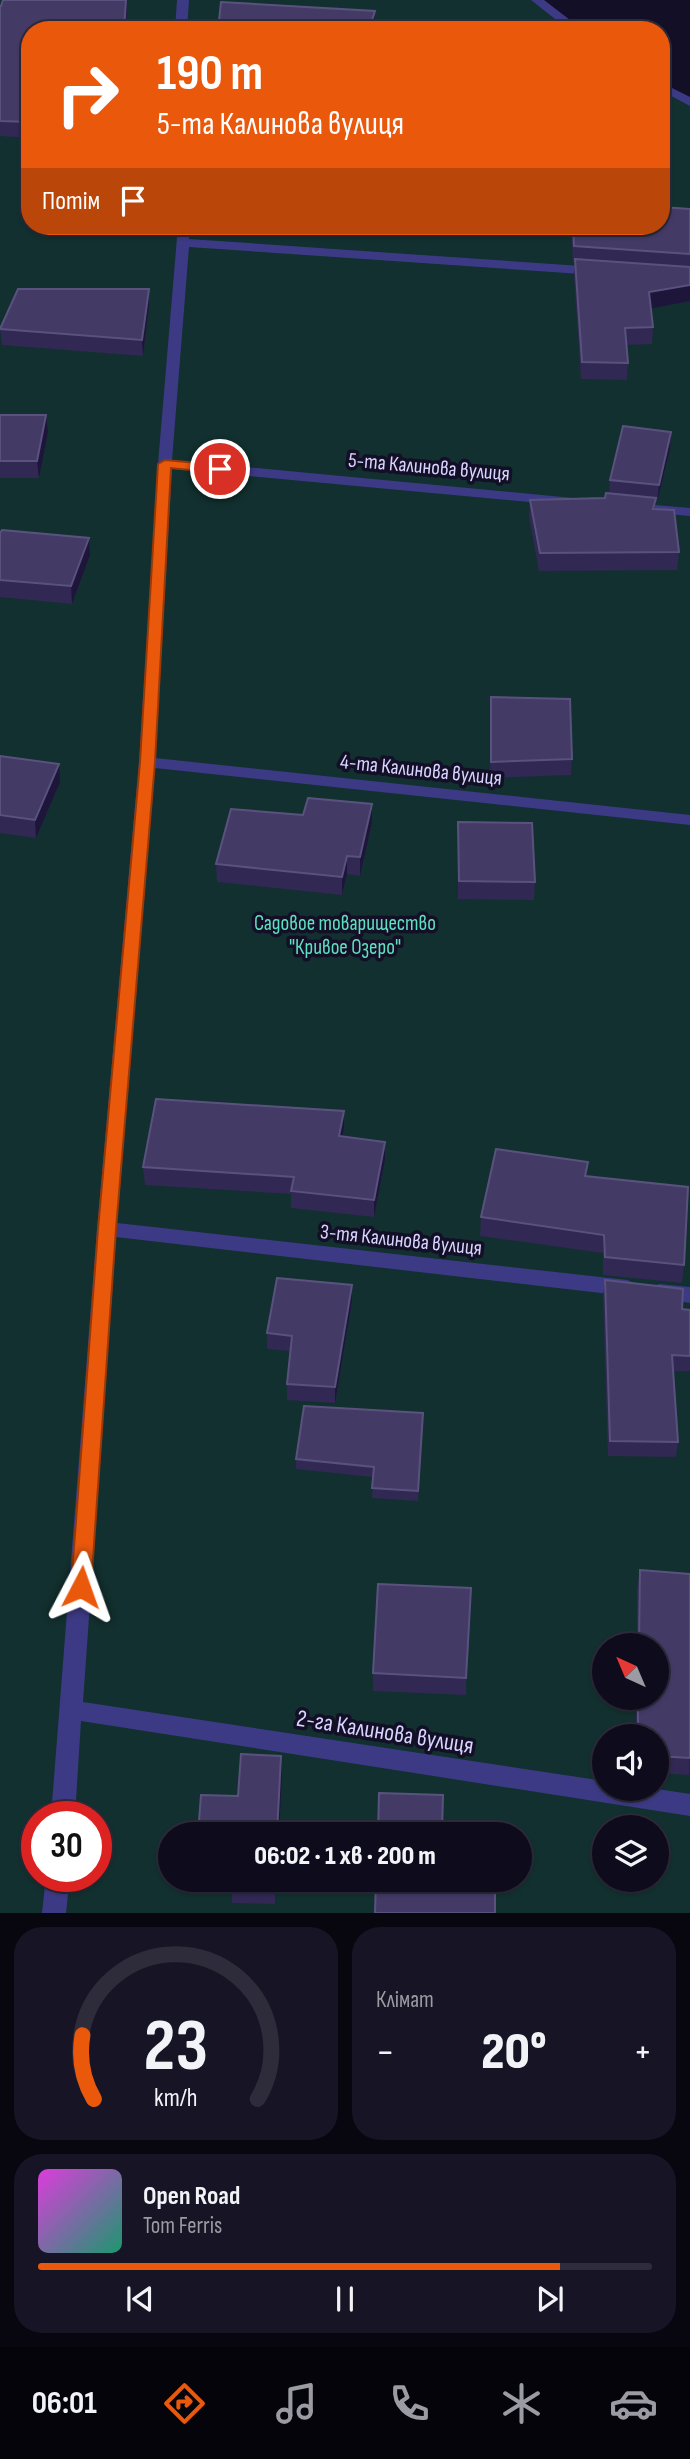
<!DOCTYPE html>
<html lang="uk">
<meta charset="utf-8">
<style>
:root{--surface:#0e0b1c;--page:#171425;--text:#f1f3f6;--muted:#9b9ba3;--line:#2e2b3b;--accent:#ea580c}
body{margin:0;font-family:"Sofia Sans Condensed",sans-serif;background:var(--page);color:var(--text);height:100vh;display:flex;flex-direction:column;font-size:26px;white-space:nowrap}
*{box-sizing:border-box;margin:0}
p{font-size:23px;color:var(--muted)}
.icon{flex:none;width:38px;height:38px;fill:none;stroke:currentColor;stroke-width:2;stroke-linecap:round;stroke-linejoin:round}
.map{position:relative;height:1913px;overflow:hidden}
.drawer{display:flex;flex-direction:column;gap:14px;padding:14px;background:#08060f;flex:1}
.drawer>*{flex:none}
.hud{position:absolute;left:21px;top:21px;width:649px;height:214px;border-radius:28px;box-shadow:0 2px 5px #0004,0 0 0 2px var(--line);background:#ea580c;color:#fff;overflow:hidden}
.needle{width:46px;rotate:316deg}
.buttons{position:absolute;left:592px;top:1633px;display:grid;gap:14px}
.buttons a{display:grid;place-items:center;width:77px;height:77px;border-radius:50%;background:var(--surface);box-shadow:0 2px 5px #0004,0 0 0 2px var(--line);font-size:35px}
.speed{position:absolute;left:21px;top:1801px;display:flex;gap:14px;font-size:35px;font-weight:700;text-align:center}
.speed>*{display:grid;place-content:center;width:91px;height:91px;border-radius:50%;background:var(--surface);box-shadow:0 2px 5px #0004,0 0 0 2px var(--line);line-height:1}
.speed .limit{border:10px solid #d22;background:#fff;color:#111}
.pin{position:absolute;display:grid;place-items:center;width:60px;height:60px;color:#fff;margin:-30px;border:4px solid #fff;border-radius:50%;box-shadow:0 2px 7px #0007}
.me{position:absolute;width:77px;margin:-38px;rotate:4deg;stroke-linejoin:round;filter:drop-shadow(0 0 5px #0008)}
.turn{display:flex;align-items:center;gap:24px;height:147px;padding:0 21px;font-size:32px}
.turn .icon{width:91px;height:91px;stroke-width:2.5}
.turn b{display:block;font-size:49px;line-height:60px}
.then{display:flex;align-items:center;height:66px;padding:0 21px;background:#0003;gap:14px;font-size:26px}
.big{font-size:52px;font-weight:800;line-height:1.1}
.drawer .tile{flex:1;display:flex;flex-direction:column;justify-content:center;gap:10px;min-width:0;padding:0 24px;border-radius:28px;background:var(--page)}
.drawer .dial{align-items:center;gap:0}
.dial svg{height:182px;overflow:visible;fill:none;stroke:var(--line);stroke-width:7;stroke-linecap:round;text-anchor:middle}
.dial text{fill:var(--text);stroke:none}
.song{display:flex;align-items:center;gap:21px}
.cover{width:84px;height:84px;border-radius:10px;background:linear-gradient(135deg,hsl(300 70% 55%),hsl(160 70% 35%))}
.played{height:7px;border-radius:4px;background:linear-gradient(90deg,var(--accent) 85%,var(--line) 85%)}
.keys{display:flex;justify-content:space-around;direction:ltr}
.heat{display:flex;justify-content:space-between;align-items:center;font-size:38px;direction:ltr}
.drawer .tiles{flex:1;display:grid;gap:14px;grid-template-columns:1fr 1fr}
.tile:last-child{grid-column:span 2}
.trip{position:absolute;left:158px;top:1822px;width:374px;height:70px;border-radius:35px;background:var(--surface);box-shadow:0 2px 5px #0004,0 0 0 2px var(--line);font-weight:800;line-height:70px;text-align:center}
.dock{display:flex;height:112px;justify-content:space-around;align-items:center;background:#06040b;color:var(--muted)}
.dock .icon{width:49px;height:49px}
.dock .selected{color:var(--accent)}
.dock b{font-size:32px;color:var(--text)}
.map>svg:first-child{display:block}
.green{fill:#12302f;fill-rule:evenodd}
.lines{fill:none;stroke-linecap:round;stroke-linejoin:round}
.street{fill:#3d3a85;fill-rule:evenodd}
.wall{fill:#312854}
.shaded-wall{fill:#1d163a}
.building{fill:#433a66;stroke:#5a527e;stroke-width:2}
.route{fill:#ea580c;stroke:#983908;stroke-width:2}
.labels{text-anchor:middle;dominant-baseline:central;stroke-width:7;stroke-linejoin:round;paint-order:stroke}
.street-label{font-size:21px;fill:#d9d4ff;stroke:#130f26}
.park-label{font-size:21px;fill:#5fe0c0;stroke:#130f26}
.near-street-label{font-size:24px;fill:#d9d4ff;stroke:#130f26}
</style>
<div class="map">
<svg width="690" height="1913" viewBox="0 0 690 1913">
<rect width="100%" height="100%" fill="#130f26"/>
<path class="green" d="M 0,0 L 537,0 L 577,30 L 30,30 L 30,226 L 662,226 L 662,87 L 690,102 L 690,1913 L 0,1913 ZM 604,1645 L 656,1645 L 656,1698 L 604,1698 ZM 604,1736 L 656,1736 L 656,1788 L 604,1788 ZM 37,1816 L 96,1816 L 96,1876 L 37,1876 ZM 604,1827 L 656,1827 L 656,1880 L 604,1880 ZM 170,1834 L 520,1834 L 520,1880 L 170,1880 Z"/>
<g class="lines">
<path class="street" d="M 177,0 L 189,0 L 187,30 L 175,30 Z
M 531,0 L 544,0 L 583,30 L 569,30 Z
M 662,83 L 690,97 L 690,106 L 662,91 Z
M 178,226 L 190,226 L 189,239 L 596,267 L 603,271 L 596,275 L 189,247 L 172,460 L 573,498 L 580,502 L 573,506 L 172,469 L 155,758 L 690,815 L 690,825 L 155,768 L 117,1223 L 627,1280 L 634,1283 L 637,1288 L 634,1293 L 627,1296 L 116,1237 L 83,1702 L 604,1781 L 604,1788 L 651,1788 L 690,1794 L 690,1816 L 81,1721 L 75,1816 L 51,1816 L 97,1229 L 139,762 L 158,464 Z
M 632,503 L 690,508 L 690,516 L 627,510 L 625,507 Z
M 659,1284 L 690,1287 L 690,1303 L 652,1297 L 649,1292 L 652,1287 Z
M 46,1876 L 70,1876 L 66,1913 L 42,1913 Z"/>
</g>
<path class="wall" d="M 3,0 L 127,0 L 126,30 L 30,30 L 30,138 L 0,136 L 0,6 L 1,6 Z
M 690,209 L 690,301 L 651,308 L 653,327 L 652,344 L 626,345 L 628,363 L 627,380 L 581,379 L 574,276 L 575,263 L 573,262 L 571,226 L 662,226 Z
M 149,305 L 143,356 L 2,345 L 0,329 Z
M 0,415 L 48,432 L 39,478 L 0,478 Z
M 671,432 L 670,449 L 657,502 L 655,502 L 655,509 L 679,552 L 677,570 L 539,571 L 529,517 L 530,500 L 605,498 L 609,494 L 610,480 Z
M 0,533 L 89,538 L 90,555 L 72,604 L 0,597 Z
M 491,697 L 572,759 L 571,775 L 490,778 Z
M 0,756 L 60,782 L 36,838 L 0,833 Z
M 372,822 L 360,876 L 347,874 L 342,895 L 217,882 L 216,864 Z
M 458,822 L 535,882 L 534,900 L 458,899 Z
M 344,1128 L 342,1137 L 385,1159 L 374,1217 L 291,1208 L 291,1194 L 145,1185 L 143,1167 Z
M 588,1162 L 587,1176 L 684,1265 L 682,1283 L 603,1275 L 603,1253 L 480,1236 L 481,1217 Z
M 605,1280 L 682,1309 L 690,1310 L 690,1371 L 673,1371 L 678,1442 L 676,1457 L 608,1456 L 603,1296 Z
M 352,1301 L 335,1403 L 287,1400 L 287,1384 L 290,1351 L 267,1349 L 267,1333 Z
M 423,1413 L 418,1501 L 372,1498 L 373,1477 L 296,1469 L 296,1459 Z
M 640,1570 L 690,1574 L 689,1775 L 656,1773 L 656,1736 L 636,1736 L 636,1698 L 656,1698 L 656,1645 L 637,1645 L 637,1588 Z
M 373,1673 L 466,1678 L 466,1695 L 373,1691 Z
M 232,1880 L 276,1880 L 275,1904 L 232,1903 Z"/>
<path class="shaded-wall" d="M 126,0 L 127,0 L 126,30 L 124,30 Z
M 375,11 L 374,30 L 369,30 Z
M 690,285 L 690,301 L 648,309 L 649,292 Z
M 149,289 L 149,305 L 143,356 L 142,340 Z
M 46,415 L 48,432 L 39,478 L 37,461 Z
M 671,432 L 670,449 L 657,502 L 659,485 Z
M 89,538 L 90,555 L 72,604 L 71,586 Z
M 59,764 L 60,782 L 36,838 L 35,820 Z
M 372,804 L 372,822 L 360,876 L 360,857 Z
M 347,856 L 347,874 L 342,895 L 342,877 Z
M 344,1111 L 344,1128 L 339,1154 L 339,1136 Z
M 385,1142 L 385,1159 L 374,1217 L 374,1200 Z
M 352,1285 L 352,1301 L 335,1403 L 335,1387 Z
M 281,1756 L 282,1773 L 279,1834 L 277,1834 Z
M 275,1880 L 276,1880 L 275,1904 Z"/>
<path class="building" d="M 3,0 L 126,0 L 124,30 L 30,30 L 30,122 L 0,121 L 0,6 L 1,6 Z
M 221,2 L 375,11 L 369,30 L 218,30 Z
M 662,207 L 690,209 L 690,254 L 574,246 L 573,226 L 662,226 Z
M 575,259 L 690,267 L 690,285 L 649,292 L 653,327 L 625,328 L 628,363 L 582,362 Z
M 18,289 L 149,289 L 142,340 L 0,329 Z
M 0,415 L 46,415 L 37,461 L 0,461 Z
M 623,426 L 671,432 L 659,485 L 610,480 Z
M 606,493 L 656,498 L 653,509 L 674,510 L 679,552 L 540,553 L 530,500 L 605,498 Z
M 2,530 L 89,538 L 71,586 L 0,580 L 0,533 Z
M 491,697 L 570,699 L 572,759 L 491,762 Z
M 0,756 L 59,764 L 35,820 L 0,815 Z
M 308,798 L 372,804 L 360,857 L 347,856 L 342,877 L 216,864 L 231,809 L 303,815 Z
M 458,822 L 532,823 L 535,882 L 459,881 Z
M 156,1099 L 344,1111 L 339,1136 L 385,1142 L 374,1200 L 291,1191 L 294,1177 L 143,1167 Z
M 496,1149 L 588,1162 L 585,1176 L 688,1187 L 684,1265 L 605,1257 L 604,1235 L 481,1217 Z
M 277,1278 L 352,1285 L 335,1387 L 287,1384 L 292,1336 L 267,1333 Z
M 605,1280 L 683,1289 L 682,1309 L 690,1310 L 690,1356 L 672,1355 L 678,1442 L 610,1441 Z
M 304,1406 L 423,1413 L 418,1491 L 372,1488 L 374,1467 L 296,1459 Z
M 640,1570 L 690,1574 L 690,1758 L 656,1756 L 656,1736 L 638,1736 L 638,1698 L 656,1698 L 656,1645 L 639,1645 Z
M 378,1584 L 471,1588 L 466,1678 L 373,1673 Z
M 241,1754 L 281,1756 L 277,1834 L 198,1834 L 201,1795 L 238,1796 Z
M 379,1793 L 443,1795 L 442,1832 L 489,1834 L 378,1834 Z
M 232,1880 L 275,1880 L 275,1887 L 232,1886 Z
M 376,1880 L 495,1880 L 495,1913 L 375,1913 Z"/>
<path class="route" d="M 165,460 L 220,465 L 227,469 L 220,473 L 171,468 L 155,762 L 116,1229 L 91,1587 L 88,1593 L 81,1596 L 74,1593 L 71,1587 L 98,1229 L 140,762 L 158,464 Z"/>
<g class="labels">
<g class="street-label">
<text transform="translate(429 467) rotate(5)">5-та Калинова вулиця</text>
<text transform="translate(421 770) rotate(6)">4-та Калинова вулиця</text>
<text transform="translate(401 1240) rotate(6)">3-тя Калинова вулиця</text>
</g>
<g class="park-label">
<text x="345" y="923">Садовое товарищество<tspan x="345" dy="24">"Кривое Озеро"</tspan></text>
</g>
<g class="near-street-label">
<text transform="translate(385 1732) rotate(9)">2-га Калинова вулиця</text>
</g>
</g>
</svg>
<div class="buttons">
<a><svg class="needle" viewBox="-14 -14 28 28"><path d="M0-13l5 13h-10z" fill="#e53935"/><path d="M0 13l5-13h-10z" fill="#9b9ba3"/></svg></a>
<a><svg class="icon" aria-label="sound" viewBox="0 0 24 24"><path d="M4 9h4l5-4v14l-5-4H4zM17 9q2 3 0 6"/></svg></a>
<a><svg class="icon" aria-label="layers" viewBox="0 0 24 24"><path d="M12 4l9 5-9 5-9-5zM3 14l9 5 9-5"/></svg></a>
</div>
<div class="speed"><div class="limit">30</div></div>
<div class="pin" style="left:220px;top:469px;background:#d93025"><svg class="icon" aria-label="arrive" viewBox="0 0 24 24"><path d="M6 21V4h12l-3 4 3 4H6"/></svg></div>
<svg class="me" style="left:81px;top:1587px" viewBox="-20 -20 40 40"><path d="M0-17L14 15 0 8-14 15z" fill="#ea580c" stroke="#fff" stroke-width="4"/></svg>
<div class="trip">06:02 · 1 хв · 200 m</div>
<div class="hud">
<div class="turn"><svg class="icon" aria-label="right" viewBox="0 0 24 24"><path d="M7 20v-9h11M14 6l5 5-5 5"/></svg><div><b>190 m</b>5-та Калинова вулиця</div></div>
<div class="then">Потім<svg class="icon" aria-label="arrive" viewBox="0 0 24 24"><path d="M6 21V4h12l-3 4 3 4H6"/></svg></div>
</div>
</div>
<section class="drawer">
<div class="tiles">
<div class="tile dial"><svg viewBox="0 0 100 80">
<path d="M14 69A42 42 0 1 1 86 69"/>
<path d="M14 69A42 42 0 0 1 9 41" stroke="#ea580c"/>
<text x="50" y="56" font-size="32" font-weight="700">23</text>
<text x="50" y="72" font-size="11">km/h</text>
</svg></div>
<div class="tile"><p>Клімат</p>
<div class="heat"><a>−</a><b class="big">20°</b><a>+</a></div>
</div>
<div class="tile">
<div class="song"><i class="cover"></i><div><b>Open Road</b><p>Tom Ferris</p></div></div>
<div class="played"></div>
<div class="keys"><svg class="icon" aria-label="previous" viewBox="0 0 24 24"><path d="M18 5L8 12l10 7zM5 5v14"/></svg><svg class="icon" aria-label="pause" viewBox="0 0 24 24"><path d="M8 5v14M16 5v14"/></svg><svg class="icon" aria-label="next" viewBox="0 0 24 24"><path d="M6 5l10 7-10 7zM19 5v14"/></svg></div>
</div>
</div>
</section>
<nav class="dock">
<b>06:01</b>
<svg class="icon selected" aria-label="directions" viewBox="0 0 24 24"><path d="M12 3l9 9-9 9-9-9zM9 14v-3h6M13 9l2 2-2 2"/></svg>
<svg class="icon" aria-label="music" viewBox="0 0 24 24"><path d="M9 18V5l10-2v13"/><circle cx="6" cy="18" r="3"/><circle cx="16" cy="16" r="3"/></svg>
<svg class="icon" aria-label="phone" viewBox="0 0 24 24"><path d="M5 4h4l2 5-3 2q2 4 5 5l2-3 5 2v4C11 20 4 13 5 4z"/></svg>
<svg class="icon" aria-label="climate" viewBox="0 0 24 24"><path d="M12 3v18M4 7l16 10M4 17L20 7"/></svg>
<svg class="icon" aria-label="car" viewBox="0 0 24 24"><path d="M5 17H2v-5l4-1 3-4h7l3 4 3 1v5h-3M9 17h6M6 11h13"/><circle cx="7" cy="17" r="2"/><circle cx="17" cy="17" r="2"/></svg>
</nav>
